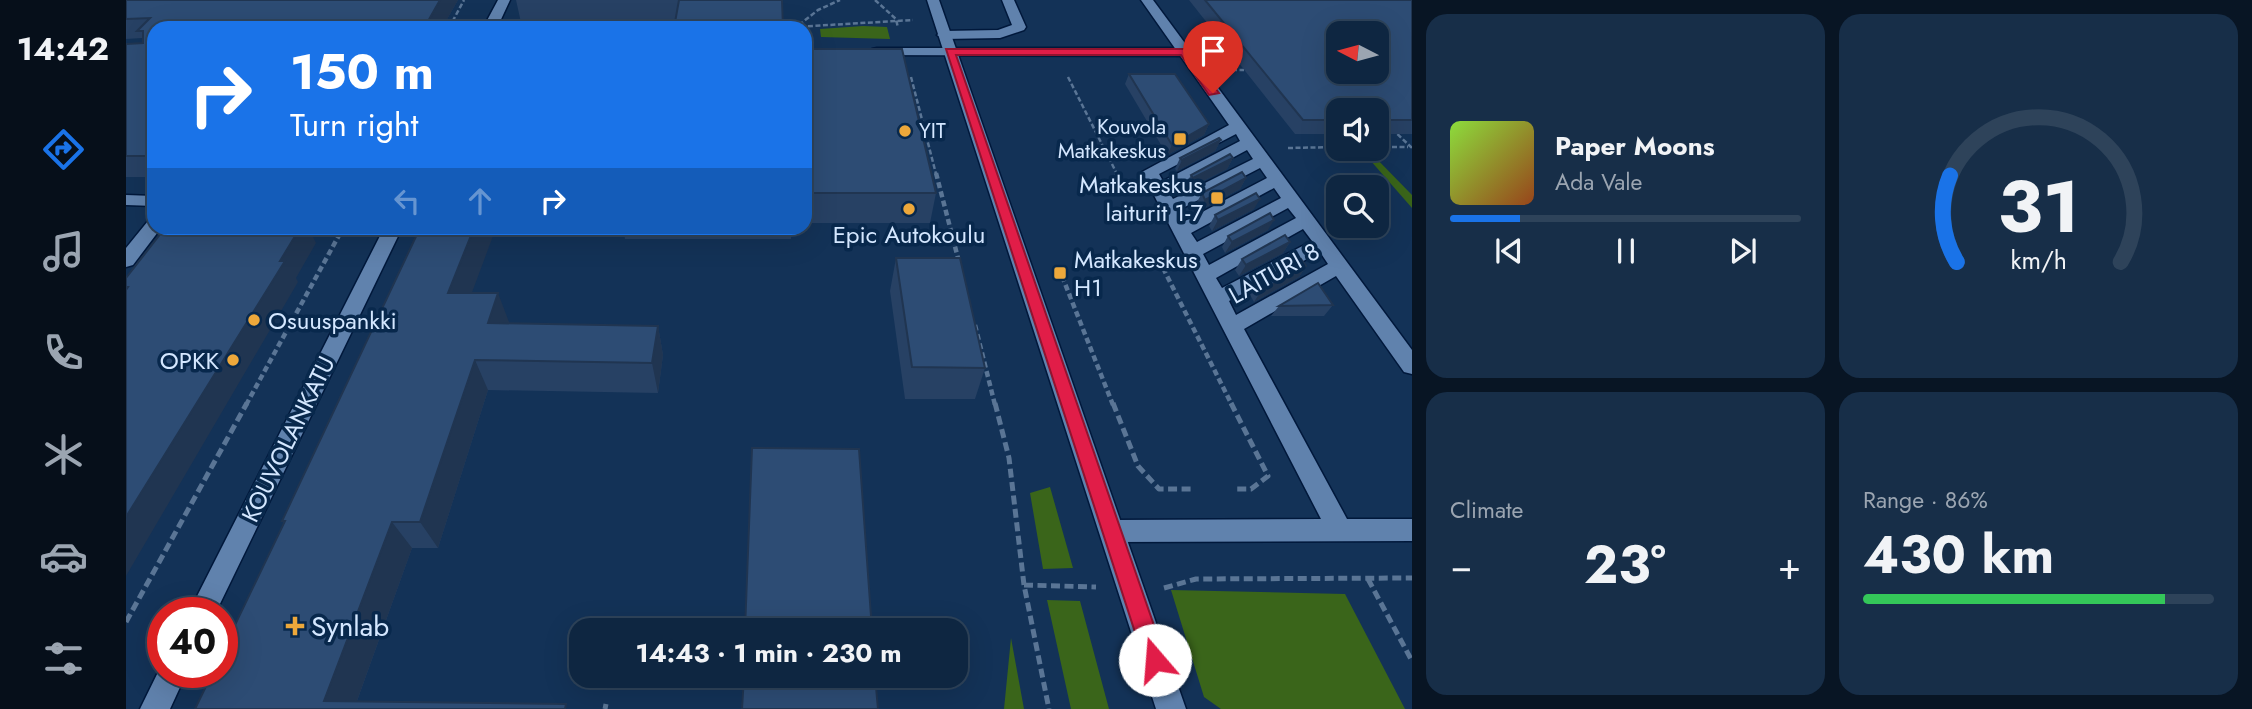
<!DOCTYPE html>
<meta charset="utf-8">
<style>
:root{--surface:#0e2641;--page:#172e48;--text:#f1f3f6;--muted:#9ba5b1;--line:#2e435a;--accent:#1a73e8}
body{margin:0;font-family:Jost,sans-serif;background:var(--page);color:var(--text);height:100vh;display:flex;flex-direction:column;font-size:26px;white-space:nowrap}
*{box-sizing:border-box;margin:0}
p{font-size:23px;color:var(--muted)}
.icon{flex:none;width:38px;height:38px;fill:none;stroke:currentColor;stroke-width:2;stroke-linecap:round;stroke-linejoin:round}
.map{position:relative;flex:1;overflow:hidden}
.panel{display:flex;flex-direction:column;gap:14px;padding:14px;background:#081524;width:840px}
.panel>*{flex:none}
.top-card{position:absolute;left:21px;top:21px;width:665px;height:214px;border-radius:21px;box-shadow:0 7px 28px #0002,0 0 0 2px var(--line);background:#1a73e8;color:#fff;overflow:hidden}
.needle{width:46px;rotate:276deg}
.controls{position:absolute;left:1200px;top:21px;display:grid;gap:14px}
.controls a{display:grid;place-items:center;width:63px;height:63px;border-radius:14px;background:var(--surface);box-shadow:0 7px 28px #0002,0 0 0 2px var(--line);font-size:35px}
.speed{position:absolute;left:21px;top:597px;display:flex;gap:14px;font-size:35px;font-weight:700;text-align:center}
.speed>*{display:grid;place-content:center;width:91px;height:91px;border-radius:50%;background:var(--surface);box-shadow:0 7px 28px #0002,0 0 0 2px var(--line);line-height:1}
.speed .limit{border:10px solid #d22;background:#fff;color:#111}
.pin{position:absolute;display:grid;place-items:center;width:60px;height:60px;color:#fff;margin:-72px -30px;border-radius:50% 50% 50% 0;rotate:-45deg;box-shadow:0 0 7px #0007}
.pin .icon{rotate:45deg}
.me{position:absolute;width:77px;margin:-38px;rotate:342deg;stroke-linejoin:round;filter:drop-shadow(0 0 5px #0008)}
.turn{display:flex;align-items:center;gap:24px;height:147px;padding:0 28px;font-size:32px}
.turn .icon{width:91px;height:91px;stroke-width:2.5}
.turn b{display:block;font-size:49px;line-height:60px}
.lanes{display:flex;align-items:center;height:66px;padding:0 28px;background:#0003;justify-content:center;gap:35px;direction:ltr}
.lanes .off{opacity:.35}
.big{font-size:52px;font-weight:700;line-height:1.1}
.panel .card{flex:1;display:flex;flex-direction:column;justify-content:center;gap:10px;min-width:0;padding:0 24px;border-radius:21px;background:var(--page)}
.panel .dial{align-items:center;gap:0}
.dial svg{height:182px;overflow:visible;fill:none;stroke:var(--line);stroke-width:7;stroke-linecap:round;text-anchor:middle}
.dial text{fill:var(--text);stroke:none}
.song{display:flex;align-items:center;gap:21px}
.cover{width:84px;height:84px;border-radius:10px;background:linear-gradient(135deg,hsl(90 70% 55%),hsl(20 70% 35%))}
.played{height:7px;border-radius:4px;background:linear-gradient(90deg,var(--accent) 20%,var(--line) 20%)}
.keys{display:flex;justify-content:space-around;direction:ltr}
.heat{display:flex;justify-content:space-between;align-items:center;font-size:38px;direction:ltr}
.charge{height:10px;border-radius:5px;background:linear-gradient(90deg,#34c759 86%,var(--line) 0)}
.panel .tiles{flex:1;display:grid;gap:14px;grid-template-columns:repeat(2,1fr)}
.trip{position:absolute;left:443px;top:618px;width:399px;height:70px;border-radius:21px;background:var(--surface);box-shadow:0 7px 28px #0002,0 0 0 2px var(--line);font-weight:700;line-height:70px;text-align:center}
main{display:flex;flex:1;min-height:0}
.tab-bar{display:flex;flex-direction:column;width:126px;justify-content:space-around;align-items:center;background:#060f1a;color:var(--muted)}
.tab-bar .icon{width:49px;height:49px}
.tab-bar .selected{color:var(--accent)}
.tab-bar b{font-size:32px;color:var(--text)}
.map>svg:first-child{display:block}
.green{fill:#3a651a}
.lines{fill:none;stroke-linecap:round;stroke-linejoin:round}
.lane-casing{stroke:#00183b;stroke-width:3}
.street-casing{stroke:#00183b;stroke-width:3}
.secondary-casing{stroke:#00183b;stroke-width:3}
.path-far2{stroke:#5a7595;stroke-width:2.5;stroke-dasharray:5 2.5;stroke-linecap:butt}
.path-far1{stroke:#5a7595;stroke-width:4.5;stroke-dasharray:6 3.5;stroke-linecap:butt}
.path{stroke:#5a7595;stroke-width:5;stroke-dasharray:9 4.5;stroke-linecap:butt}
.lane{fill:#6082ad;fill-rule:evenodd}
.street{fill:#6082ad;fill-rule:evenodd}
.secondary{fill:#6082ad;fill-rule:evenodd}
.wall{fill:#274164}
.shaded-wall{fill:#203551}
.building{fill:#2d4c74;stroke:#203551;stroke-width:2;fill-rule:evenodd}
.route{fill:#e11d48;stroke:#92132f;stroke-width:2}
.poi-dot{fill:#eda83b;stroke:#08284c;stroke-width:2.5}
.labels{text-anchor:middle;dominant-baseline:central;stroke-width:7;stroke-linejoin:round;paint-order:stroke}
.far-poi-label{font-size:21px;fill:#d4e7ff;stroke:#08284c;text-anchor:end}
.poi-label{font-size:24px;fill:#d4e7ff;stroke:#08284c;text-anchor:end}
.street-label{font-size:24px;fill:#d4e7ff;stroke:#08284c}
.near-poi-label{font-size:28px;fill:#d4e7ff;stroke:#08284c;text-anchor:start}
</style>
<main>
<nav class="tab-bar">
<b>14:42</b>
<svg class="icon selected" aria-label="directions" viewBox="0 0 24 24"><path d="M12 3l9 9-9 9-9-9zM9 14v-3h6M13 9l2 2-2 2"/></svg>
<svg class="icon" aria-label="music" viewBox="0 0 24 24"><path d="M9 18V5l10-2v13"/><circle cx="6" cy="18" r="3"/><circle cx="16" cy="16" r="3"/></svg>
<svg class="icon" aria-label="phone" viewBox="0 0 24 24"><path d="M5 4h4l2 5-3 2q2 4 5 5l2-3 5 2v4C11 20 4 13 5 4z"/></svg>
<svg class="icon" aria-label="climate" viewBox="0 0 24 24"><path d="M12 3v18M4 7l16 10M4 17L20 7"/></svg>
<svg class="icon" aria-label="car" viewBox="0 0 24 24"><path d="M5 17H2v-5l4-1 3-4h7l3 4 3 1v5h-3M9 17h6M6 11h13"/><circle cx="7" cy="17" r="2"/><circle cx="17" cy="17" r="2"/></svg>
<svg class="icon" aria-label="filters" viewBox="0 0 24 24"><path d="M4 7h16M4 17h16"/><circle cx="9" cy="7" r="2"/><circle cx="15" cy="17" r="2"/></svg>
</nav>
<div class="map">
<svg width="1286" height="709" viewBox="0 0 1286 709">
<rect width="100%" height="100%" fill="#133257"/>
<path class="green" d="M 737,26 L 761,27 L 764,39 L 695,37 L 694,29 Z
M 1237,152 L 1244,152 L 1286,195 L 1286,208 Z
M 924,487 L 947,568 L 917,569 L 904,493 Z
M 1045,590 L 1219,594 L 1279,709 L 1095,709 L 1078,697 Z
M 921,600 L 954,601 L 983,709 L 945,709 Z
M 885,638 L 898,709 L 878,709 Z"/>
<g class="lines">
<g class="lane-casing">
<path id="lane" d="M 876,0 L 888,0 L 900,27 L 898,30 L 874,38 L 818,39 L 811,35 L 818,31 L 872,30 L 886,25 Z
M 1015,0 L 1027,0 L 1286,350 L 1286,374 L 1278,372 L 1210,276 L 1118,329 L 1221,519 L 1286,519 L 1286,541 L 987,542 L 978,539 L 974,531 L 978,523 L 987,520 L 1195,519 L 1016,172 L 1103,125 ZM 1110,134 L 1114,141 L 1037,181 L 1033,174 ZM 1121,150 L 1127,159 L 1047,199 L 1043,192 ZM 1134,168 L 1141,178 L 1059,221 L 1053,210 ZM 1148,188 L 1155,198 L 1071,242 L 1065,233 ZM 1162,208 L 1170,218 L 1083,265 L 1077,254 ZM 1177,229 L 1186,241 L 1096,288 L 1090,278 ZM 1194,252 L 1202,264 L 1110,315 L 1103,301 Z"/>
</g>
<g class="street-casing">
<path id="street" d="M 751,48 L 1058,48 L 1065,52 L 1058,56 L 746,55 L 746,49 Z
M 0,195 L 28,196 L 28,206 L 0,205 Z
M 28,219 L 28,228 L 35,228 L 7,265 L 0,267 L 0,248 L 22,221 Z"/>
</g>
<g class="secondary-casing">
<path id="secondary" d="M 372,0 L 384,0 L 371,28 L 357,28 Z
M 801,0 L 813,0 L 1060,709 L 1030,709 Z
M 258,228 L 276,228 L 90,612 L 63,612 Z
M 37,662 L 37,672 L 61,672 L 44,709 L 14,709 Z"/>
</g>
<path class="path-far2" d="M 749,0 L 770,19 L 772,28
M 673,25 L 692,10 L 714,0
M 323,28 L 338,0
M 652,28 L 787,20
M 1073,28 L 1085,28
M 1106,70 L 1118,70
M 785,77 L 810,174
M 942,77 L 991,174
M 1266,129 L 1286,148
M 1251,147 L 1282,147
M 1162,148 L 1213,147"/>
<path class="path-far1" d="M 810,173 L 833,262
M 990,173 L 996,185
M 1037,268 L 1106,405
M 936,276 L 987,405
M 849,325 L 869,405
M 120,405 L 217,228"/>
<path class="path" d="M 869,403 L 883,458 L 898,585 L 923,709
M 987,403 L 1012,466 L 1033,489 L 1066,489
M 1105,403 L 1142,476 L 1125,489 L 1107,489
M 1242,579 L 1286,661
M 898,585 L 970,587
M 1038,588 L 1070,579 L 1286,578
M 0,622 L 121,403
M 479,709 L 480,704"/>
<use href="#lane" class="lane"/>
<use href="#street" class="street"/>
<use href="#secondary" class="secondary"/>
</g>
<path class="wall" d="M 0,0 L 332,0 L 316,28 L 28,28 L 28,177 L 0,177 L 0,44 L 17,43 L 17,41 L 16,38 L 0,39 Z
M 390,0 L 656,0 L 549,26 L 396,27 Z
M 1063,0 L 1286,0 L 1286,134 L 1251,134 L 1251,110 L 1213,110 L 1213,134 L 1169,134 Z
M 679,49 L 810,193 L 804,223 L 679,223 Z
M 1003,74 L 1083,124 L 1078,135 L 1041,155 L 999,84 Z
M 1095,140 L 1089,151 L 1051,171 L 1049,169 L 1054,158 Z
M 1107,158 L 1101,169 L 1061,189 L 1059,186 L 1065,175 Z
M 1120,178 L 1114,189 L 1074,210 L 1070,204 L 1076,193 Z
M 1128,209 L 1086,231 L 1083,226 L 1089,215 Z
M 497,228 L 665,228 L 665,239 L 499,239 Z
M 1142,230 L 1099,253 L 1096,247 L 1102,236 Z
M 1164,242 L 1157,253 L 1113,276 L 1109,270 L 1116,259 Z
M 770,258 L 859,368 L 849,399 L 779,399 L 764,291 Z
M 1180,266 L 1173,277 L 1128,302 L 1123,293 L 1130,283 Z
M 346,293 L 383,322 L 383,324 L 532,326 L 537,355 L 532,393 L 362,390 L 312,548 L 286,548 L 231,701 L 69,709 L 158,524 L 156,521 Z
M 1207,305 L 1198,316 L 1145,316 L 1153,306 Z"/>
<path class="shaded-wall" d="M 314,0 L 332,0 L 316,28 L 303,28 L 301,23 Z
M 1083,124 L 1078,135 L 1041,155 L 1046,145 Z
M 1095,140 L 1089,151 L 1051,171 L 1056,160 Z
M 1107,158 L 1101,169 L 1061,189 L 1067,178 Z
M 1120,178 L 1114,189 L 1074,210 L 1079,200 Z
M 1134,199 L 1128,209 L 1086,231 L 1092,220 Z
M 1148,220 L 1142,230 L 1099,253 L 1106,242 Z
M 174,228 L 192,228 L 187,237 L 190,243 L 170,278 L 172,282 L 0,576 L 0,517 Z
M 348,228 L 370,228 L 335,322 L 322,293 Z
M 1164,242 L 1157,253 L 1113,276 L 1120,265 Z
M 1180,266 L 1173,277 L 1128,302 L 1135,291 Z
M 372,293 L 383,322 L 373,353 L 362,323 Z
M 532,326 L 537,355 L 532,393 L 526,363 Z
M 349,360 L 362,390 L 312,548 L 294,522 Z
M 266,522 L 286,548 L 228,709 L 198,701 Z"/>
<path class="building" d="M 0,0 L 314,0 L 301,23 L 136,23 L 132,28 L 28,28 L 28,156 L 0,156 L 0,44 L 17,43 L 17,31 L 11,31 L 24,18 L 0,19 Z
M 553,0 L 656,0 L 657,28 L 548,28 Z
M 1079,0 L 1286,0 L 1286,120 L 1251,120 L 1251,110 L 1213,110 L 1213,120 L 1177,120 ZM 1213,33 L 1251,33 L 1251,72 L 1213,72 Z
M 679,49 L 776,49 L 810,193 L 679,193 Z
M 1003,74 L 1049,74 L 1083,124 L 1046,145 Z
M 1093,138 L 1095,140 L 1056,160 L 1054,158 Z
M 1104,154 L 1107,158 L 1067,178 L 1065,175 Z
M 1116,172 L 1120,178 L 1079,200 L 1076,193 Z
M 1130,193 L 1134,199 L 1092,220 L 1089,215 Z
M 1144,213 L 1148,220 L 1106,242 L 1102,236 Z
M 39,228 L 174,228 L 154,261 L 159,261 L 0,517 L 0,290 L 2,287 L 0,287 L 0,278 Z
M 294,228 L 348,228 L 322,293 L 372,293 L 362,323 L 532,326 L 526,363 L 349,360 L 294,522 L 266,522 L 198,701 L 440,704 L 439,709 L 69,709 L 87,672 L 96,672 L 96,652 L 159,521 L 156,521 Z
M 1159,235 L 1164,242 L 1120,265 L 1116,259 Z
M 770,258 L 834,258 L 859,368 L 786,367 Z
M 1175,259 L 1180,266 L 1135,291 L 1130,283 Z
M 1192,283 L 1207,305 L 1153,306 Z
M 626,448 L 733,449 L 746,630 L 619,630 Z
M 618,676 L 749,676 L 752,709 L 616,709 Z"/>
<path class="route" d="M 820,49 L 1058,49 L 1093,93 L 1083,95 L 1055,55 L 830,55 L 1040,660 L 1037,668 L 1029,671 L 1022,668 L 1018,660 Z"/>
<g class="poi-dot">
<circle cx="779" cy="131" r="7"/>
<rect x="1047" y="132" width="14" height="14" rx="3.5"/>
<rect x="1084" y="191" width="14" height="14" rx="3.5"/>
<circle cx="783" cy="209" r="7"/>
<rect x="927" y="266" width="14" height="14" rx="3.5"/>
<circle cx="128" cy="320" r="7"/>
<circle cx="107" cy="360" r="7"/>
<path d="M165.5 615.5h7v7h7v7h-7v7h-7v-7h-7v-7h7z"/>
</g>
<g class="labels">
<g class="far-poi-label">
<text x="1040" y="127">Kouvola<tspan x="1040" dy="24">Matkakeskus</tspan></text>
<text x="793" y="131" text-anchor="start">YIT</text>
</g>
<g class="poi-label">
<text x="1077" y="184">Matkakeskus<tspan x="1077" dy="28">laiturit 1-7</tspan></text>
<text x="783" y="234" text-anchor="middle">Epic Autokoulu</text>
<text x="948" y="259" text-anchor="start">Matkakeskus<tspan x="948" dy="28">H1</tspan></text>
<text x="142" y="320" text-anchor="start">Osuuspankki</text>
<text x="93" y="360">OPKK</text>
</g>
<g class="street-label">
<text transform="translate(1148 273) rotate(-29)">LAITURI 8</text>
<text transform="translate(162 439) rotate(-64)">KOUVOLANKATU</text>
</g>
<g class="near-poi-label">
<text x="185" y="626">Synlab</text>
</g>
</g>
</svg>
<div class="controls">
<a><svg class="needle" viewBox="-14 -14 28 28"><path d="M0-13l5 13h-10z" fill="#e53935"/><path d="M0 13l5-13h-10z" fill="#9ba5b1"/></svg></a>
<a><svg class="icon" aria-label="sound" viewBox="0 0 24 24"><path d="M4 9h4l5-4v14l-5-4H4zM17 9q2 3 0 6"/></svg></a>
<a><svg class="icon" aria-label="search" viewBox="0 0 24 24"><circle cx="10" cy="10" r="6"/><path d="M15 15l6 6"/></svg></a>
</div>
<div class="speed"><div class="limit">40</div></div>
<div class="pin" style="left:1087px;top:93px;background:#d93025"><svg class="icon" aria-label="arrive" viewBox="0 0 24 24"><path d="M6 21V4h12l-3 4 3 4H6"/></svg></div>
<svg class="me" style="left:1029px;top:660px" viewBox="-20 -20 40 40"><circle r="19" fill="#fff"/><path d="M0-13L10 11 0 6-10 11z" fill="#e11d48"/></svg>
<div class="trip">14:43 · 1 min · 230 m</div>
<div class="top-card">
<div class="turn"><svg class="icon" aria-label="right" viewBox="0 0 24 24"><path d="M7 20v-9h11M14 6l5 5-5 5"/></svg><div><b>150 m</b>Turn right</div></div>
<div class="lanes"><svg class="icon off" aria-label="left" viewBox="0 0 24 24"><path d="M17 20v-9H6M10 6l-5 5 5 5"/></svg><svg class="icon off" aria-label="ahead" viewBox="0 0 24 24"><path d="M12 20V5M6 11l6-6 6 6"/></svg><svg class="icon" aria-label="right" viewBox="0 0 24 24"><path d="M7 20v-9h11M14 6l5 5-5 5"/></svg></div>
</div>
</div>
<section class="panel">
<div class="tiles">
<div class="card">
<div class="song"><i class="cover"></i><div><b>Paper Moons</b><p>Ada Vale</p></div></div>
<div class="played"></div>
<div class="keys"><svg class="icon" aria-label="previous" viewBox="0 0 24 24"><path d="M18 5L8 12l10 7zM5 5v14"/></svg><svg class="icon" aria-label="pause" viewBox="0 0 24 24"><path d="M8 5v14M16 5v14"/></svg><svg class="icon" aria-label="next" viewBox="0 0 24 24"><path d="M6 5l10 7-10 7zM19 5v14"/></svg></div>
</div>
<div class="card dial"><svg viewBox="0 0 100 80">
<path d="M14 69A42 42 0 1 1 86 69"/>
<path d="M14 69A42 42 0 0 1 11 31" stroke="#1a73e8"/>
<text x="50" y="56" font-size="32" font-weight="700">31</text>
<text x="50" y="72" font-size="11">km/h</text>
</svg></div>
<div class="card"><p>Climate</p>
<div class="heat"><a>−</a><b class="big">23°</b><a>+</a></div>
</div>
<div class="card"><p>Range · 86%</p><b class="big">430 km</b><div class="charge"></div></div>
</div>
</section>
</main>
